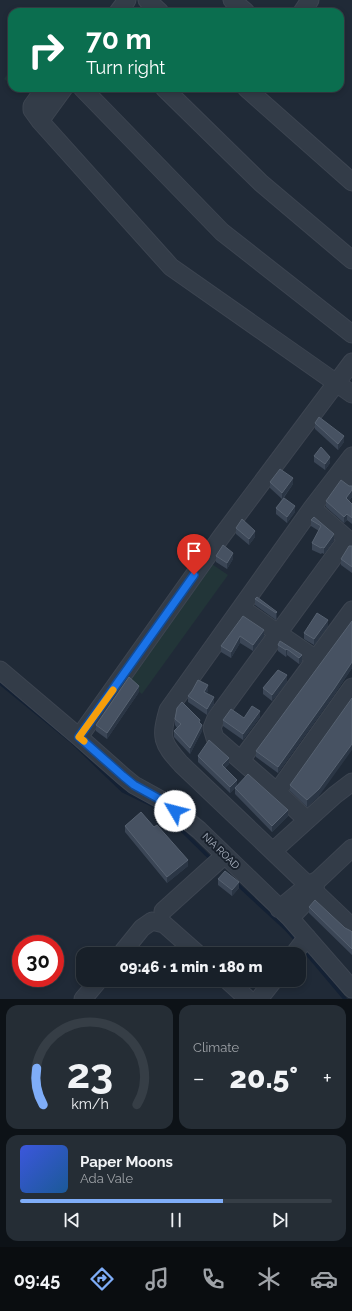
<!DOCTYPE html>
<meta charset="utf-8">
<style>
:root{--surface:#182029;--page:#252d35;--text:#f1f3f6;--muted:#9fa3a8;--line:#363e46;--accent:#7fadf8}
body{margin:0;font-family:Raleway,sans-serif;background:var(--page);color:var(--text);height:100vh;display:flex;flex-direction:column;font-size:15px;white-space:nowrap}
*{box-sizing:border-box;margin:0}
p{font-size:13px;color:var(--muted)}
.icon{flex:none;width:22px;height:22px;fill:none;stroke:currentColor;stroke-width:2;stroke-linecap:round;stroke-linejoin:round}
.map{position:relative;height:999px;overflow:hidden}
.panel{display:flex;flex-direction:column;gap:6px;padding:6px;background:#0d1217;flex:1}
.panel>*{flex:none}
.hud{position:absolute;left:8px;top:8px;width:336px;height:84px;border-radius:12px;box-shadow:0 2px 6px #0003,0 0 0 1px var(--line);background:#0b6e4f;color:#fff;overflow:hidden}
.speed{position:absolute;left:12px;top:935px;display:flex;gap:8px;font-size:20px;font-weight:700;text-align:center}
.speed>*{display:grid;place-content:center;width:52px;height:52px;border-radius:50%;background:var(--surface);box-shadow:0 2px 6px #0003,0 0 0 1px var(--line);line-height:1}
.speed .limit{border:6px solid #d22;background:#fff;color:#111}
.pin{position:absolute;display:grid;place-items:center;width:34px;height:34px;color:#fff;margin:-41px -17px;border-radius:50% 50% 50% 0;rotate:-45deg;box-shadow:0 0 4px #0007}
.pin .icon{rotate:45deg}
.me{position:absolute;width:44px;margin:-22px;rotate:307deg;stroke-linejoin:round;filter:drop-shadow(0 0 3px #0008)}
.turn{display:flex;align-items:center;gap:14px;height:84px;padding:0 12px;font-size:18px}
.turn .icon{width:52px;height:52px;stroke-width:2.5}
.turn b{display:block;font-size:28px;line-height:34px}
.big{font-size:30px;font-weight:800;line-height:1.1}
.panel .card{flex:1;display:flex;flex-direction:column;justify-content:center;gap:6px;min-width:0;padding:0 14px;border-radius:12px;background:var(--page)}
.panel .dial{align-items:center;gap:0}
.dial svg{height:104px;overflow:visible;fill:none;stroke:var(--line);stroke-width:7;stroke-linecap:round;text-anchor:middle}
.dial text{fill:var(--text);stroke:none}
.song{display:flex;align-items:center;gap:12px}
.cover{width:48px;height:48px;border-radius:6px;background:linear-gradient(135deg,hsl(230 70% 55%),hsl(210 70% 35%))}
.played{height:4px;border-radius:2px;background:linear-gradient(90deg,var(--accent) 65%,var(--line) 65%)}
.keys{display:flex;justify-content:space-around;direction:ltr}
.heat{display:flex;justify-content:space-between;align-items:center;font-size:22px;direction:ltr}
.panel .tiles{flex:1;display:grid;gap:6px;grid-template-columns:1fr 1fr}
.card:last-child{grid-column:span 2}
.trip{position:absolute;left:76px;top:947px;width:230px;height:40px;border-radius:12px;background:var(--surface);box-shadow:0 2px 6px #0003,0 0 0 1px var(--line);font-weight:800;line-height:40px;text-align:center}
.tabs{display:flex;height:64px;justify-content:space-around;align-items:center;background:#0a0d10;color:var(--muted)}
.tabs .icon{width:28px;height:28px}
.tabs .current{color:var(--accent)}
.tabs b{font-size:18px;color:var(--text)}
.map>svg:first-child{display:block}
.green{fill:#223538}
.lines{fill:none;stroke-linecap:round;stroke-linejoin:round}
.stream{stroke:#142134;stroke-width:3.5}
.minor-casing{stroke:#3d4551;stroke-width:19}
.minor{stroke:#333c48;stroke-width:17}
.wall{fill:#3b4656}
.shaded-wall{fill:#2b3645}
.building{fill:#475262;stroke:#576271}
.route-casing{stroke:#114b97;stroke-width:10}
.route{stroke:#1a73e8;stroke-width:7}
.slow{stroke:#f59e0b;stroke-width:7}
.labels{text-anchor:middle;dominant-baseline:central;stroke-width:4;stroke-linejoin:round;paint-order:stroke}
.street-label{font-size:10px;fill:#adb6c4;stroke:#19212c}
</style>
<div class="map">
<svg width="352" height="999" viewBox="0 0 352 999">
<rect width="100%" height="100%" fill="#202a37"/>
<path class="green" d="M 12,68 L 12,85 L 4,79 Z
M 206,560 L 228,575 L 142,694 L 124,679 Z"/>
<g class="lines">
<path class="stream" d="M 0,683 L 72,742 L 123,791 L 160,809 L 212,860
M 235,882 L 286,929 L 297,941
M 303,949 L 345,999"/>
<g class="minor-casing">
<path id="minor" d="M 147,0 L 160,12
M 232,0 L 246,12
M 118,12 L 127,0
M 302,12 L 310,0
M 45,88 L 32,106 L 32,110 L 40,121 L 171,267 L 352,394
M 82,88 L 222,232 L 352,334
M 164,88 L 261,183 L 352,260
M 246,88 L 352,182
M 40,121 L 64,88
M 352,456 L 312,508 L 168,710 C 160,738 162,743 181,764 L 352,927
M 340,472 L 352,483
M 312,508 L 352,543
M 241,608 L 316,659
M 0,670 L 79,737 L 123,776 L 134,785 L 163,801 L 199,830 L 290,918 L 352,989
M 79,737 L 221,537 L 352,362
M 241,760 L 352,610
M 277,792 L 352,687
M 307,820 L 277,792 L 215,738 L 212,728 L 216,718 L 347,539
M 273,851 L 335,795 L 352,782
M 279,909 L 308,885 L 318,880 L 352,848
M 163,911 L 225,855
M 290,918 C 300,908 311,898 316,884
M 121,954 L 142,928 L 152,921 L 164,924 L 198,954
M 294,954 L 307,937
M 227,980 L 248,999
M 83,999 L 99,980
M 259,999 L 274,980"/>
</g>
<use href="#minor" class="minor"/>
</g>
<path class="wall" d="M 315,423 L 344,442 L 338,450 L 315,429 Z
M 314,456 L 330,463 L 325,470 L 314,462 Z
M 270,482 L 293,484 L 283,499 L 295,512 L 287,523 L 276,514 L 276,508 L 282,499 L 270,488 Z
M 349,486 L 352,486 L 352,497 L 349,501 L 352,504 L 352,524 L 347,520 L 344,523 L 326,507 L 326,501 Z
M 314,517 L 334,540 L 324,554 L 322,553 L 321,554 L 312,550 L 312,543 L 319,531 L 311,526 L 311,520 Z
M 236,528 L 255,537 L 249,545 L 236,534 Z
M 352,546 L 352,573 L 341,565 L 341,559 Z
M 216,556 L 233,559 L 227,569 L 216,562 Z
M 255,599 L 277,612 L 277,618 L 276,620 L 255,605 Z
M 243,616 L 264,636 L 253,651 L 240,643 L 231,658 L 221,652 L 221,646 Z
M 352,621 L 352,668 L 334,695 L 278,773 L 256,757 L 256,751 Z
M 328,626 L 314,645 L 304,639 L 304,633 Z
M 278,645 L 302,655 L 302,661 L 299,664 L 287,655 L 286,657 L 278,651 Z
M 287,682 L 272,701 L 263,694 L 263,688 Z
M 208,691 L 206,693 L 214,704 L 207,715 L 188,702 L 188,696 Z
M 139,692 L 107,739 L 96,731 L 96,725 Z
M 260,717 L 243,740 L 223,726 L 223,720 L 244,718 Z
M 175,719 L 200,724 L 202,731 L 190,754 L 174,737 L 174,731 L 177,728 L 175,725 Z
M 198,756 L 229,764 L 225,768 L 237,786 L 230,793 L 198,762 Z
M 290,785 L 319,796 L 307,807 L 290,791 Z
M 235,788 L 288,816 L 272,832 L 235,794 Z
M 125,826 L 188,866 L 167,883 L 125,832 Z
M 218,879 L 239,888 L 232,896 L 218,885 Z
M 309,907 L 352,932 L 352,955 L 309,913 Z"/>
<path class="shaded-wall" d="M 344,436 L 344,442 L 338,450 L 338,444 Z
M 330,457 L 330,463 L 325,470 L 325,464 Z
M 293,478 L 293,484 L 282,499 L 282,493 Z
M 352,490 L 352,497 L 346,504 L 346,498 Z
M 295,506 L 295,512 L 287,523 L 287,517 Z
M 347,514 L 347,520 L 344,523 L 344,517 Z
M 255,531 L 255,537 L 249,545 L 249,539 Z
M 334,534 L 334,540 L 324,554 L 324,548 Z
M 233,553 L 233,559 L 227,569 L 227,563 Z
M 277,612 L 277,618 L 276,620 L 276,613 Z
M 328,620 L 328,626 L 314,645 L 314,639 Z
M 264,630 L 264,636 L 253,651 L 253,645 Z
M 240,636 L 240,643 L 231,658 L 231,652 Z
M 287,649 L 287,655 L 286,657 L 286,650 Z
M 302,655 L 302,661 L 299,664 L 299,658 Z
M 352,662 L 352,668 L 334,695 L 278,773 L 278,767 Z
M 287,675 L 287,682 L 272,701 L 272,695 Z
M 208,685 L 208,691 L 204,698 L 204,692 Z
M 139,686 L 139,692 L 107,739 L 107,733 Z
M 214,697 L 214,704 L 207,715 L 207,709 Z
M 260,711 L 260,717 L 243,740 L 243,734 Z
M 202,725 L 202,731 L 190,754 L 190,748 Z
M 352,744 L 352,750 L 319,796 L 307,807 L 307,800 Z
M 229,758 L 229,764 L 222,771 L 222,765 Z
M 237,780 L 237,786 L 230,793 L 230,787 Z
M 288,810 L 288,816 L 272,832 L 272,826 Z
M 188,860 L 188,866 L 167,883 L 167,877 Z
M 239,882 L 239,888 L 232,896 L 232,890 Z"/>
<path class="building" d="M 319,417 L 344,436 L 338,444 L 315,423 Z
M 321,447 L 330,457 L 325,464 L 314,456 Z
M 280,469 L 293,478 L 282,493 L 270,482 Z
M 341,480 L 349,486 L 352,486 L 352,490 L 346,498 L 352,504 L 352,518 L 347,514 L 344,517 L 326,501 Z
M 284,498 L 295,506 L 287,517 L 276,508 Z
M 314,517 L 334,534 L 324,548 L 322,547 L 321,548 L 312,543 L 321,526 L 311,520 Z
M 242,519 L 255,531 L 249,539 L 236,528 Z
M 223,545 L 233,553 L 227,563 L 216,556 Z
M 349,546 L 352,546 L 352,567 L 341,559 Z
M 257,597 L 277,612 L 276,613 L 255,599 Z
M 317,613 L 328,620 L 314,639 L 304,633 Z
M 243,616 L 264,630 L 253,645 L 240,636 L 231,652 L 221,646 Z
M 352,621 L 352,662 L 334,689 L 278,767 L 256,751 Z
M 280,641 L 302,655 L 299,658 L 287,649 L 286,650 L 278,645 Z
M 278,670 L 287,675 L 272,695 L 263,688 Z
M 129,677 L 139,686 L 107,733 L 96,725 Z
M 198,680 L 208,685 L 204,692 L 214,697 L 207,709 L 188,696 L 192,691 Z
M 352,698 L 352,744 L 319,789 L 307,800 L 290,785 Z
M 182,702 L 200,720 L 199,722 L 202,725 L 190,748 L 174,731 L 181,724 L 175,719 L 177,708 Z
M 252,706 L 260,711 L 243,734 L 223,720 L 231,709 L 244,718 Z
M 209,740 L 229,758 L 222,765 L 237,780 L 230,787 L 198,756 Z
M 248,774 L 288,810 L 272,826 L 235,788 Z
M 141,812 L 154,827 L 157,825 L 188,860 L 167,877 L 125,826 Z
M 225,871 L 239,882 L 232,890 L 218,879 Z
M 315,900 L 345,928 L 351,931 L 352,932 L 352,949 L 309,907 Z"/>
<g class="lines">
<g class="route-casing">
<path id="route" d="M 175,811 L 163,801 L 134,785 L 123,776 L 79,737 L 194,575"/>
</g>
<use href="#route" class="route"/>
<path class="slow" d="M 84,741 L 79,737 L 113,690"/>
</g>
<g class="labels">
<g class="street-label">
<text transform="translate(221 851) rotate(44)">NIA ROAD</text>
</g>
</g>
</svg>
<div class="speed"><div class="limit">30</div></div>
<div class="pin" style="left:194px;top:575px;background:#d93025"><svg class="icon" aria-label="arrive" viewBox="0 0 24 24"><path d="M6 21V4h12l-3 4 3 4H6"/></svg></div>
<svg class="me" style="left:175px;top:811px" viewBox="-20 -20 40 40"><circle r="19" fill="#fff"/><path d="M0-13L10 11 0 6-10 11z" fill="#1a73e8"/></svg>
<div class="trip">09:46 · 1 min · 180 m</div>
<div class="hud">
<div class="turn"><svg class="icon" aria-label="right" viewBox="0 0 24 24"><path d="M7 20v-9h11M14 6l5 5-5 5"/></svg><div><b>70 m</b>Turn right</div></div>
</div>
</div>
<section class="panel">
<div class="tiles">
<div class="card dial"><svg viewBox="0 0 100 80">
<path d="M14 69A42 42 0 1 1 86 69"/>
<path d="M14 69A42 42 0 0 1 9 41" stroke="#7fadf8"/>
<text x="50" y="56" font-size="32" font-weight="700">23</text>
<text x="50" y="72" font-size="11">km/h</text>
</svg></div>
<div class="card"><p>Climate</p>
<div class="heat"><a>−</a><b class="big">20.5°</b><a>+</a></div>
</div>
<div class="card">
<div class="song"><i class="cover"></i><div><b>Paper Moons</b><p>Ada Vale</p></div></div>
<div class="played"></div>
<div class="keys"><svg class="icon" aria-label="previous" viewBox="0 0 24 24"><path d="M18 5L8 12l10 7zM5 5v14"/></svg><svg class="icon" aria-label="pause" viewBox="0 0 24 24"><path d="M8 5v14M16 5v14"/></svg><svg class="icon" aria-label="next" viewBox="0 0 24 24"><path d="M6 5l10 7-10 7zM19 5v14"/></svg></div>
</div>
</div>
</section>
<nav class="tabs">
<b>09:45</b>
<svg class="icon current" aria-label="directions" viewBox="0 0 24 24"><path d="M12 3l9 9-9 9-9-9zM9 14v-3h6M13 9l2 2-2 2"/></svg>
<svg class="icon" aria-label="music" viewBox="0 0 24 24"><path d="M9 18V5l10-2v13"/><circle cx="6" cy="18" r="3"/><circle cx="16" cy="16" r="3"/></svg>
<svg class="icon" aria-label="phone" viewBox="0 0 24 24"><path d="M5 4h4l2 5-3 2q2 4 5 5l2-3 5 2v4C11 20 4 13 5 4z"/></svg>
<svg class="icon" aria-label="climate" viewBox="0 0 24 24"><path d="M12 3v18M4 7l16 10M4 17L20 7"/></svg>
<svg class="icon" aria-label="car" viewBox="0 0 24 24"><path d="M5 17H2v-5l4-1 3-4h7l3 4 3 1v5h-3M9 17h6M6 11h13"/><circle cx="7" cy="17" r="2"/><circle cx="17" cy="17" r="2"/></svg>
</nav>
